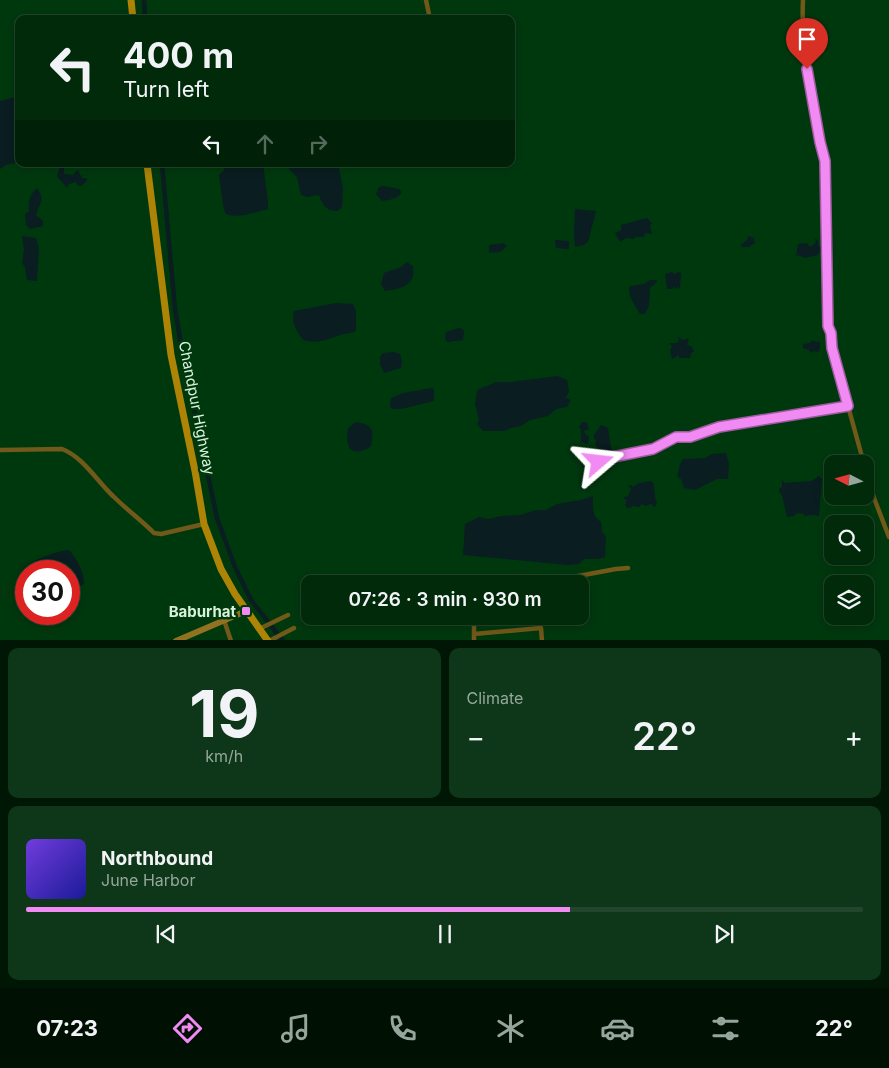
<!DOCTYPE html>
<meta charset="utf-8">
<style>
:root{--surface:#002a0a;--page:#0e3618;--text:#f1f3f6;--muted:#95a79c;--line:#22462b;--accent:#f28af3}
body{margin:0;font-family:Inter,sans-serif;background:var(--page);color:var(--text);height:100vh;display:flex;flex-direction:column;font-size:19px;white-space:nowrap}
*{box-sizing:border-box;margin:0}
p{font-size:16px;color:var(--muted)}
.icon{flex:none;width:28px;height:28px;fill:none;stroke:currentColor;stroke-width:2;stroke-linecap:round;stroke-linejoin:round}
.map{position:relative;height:640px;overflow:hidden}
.details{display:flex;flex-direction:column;gap:8px;padding:8px;background:#001706;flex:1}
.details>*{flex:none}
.hud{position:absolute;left:15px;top:15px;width:500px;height:152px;border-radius:10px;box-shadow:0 2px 12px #0003,0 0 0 1px var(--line);background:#002a0a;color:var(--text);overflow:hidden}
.needle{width:32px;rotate:276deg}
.fabs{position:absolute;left:824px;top:455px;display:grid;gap:10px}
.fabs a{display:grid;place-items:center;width:50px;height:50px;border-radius:10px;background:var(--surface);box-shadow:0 2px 12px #0003,0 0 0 1px var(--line);font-size:25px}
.speed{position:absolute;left:15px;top:560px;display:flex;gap:10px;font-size:25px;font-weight:700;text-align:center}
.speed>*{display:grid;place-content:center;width:65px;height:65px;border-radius:50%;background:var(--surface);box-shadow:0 2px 12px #0003,0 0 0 1px var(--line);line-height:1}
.speed .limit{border:8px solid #d22;background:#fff;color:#111}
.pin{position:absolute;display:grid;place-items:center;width:42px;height:42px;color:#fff;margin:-51px -21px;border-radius:50% 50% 50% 0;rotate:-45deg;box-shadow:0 0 5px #0007}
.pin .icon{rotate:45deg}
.me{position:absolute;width:55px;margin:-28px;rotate:73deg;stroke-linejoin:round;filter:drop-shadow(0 0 4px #0008)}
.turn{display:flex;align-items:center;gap:18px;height:105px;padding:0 25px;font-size:22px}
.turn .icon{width:65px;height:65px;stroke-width:2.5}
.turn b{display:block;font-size:35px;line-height:42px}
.lanes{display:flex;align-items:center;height:48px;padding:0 25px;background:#0003;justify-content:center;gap:25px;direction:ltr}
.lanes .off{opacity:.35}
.big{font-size:38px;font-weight:600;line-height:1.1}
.details .card{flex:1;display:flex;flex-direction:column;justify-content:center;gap:8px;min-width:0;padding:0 18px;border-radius:10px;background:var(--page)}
.details .dial{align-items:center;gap:0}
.dial b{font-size:65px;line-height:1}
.song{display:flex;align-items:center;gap:15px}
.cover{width:60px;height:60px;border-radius:8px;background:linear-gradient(135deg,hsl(260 70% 55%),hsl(240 70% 35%))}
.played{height:5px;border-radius:2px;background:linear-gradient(90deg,var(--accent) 65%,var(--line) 65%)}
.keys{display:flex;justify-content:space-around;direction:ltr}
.heat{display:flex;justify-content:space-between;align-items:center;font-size:28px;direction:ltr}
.details .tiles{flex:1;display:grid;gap:8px;grid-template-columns:1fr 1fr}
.card:last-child{grid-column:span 2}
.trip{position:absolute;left:301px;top:575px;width:288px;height:50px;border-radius:10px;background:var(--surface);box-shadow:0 2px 12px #0003,0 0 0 1px var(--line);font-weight:600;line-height:50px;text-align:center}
.tab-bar{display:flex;height:80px;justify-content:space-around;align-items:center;background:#001104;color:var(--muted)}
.tab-bar .icon{width:35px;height:35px}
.tab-bar .on{color:var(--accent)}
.tab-bar b{font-size:22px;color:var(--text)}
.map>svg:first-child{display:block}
.water{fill:#0a1d20}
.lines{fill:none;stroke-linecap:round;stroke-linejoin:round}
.canal{stroke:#0a1d20;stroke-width:4.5}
.minor{stroke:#715919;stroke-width:4.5}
.secondary{stroke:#917221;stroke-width:6}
.primary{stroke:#ad8406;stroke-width:7}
.route-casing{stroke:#9d5a9e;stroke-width:12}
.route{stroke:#f28af3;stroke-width:9}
.poi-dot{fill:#f28af3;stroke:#00380e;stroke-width:2}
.labels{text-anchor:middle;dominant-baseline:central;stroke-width:5;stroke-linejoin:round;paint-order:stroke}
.street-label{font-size:15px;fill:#d8f3da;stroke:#00380e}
.poi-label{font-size:15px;font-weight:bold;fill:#d8f3da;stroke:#00380e;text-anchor:end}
</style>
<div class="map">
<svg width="889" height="641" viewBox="0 0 889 641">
<rect width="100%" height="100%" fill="#00380e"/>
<path class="water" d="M 19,96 L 19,162 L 6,165 L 0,169 L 0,101 Z
M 224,164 L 263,164 L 268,202 L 268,209 C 256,212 235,220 225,213 L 223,205 L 219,175 L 224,170 Z
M 289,164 L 338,164 L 343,188 L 342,207 L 338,211 C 326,211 322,205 319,195 L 307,197 L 301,195 L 297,177 L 289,169 Z
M 64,165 L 64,174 L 72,175 L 78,170 L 82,178 L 87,178 L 87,181 L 81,186 L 77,185 L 76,182 L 69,184 L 67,188 L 57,176 L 60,167 Z
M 383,186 L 399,189 L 402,192 C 398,199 389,200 382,201 L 376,194 L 379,187 Z
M 37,188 C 46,200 39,203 36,215 L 43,221 L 43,226 L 30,229 L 26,225 L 25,214 L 29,211 C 28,202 30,194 37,188 Z
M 575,209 L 596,211 L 588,242 L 584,245 L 575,247 L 574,235 Z
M 647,218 L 652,223 L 650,226 L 652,234 L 645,233 L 644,237 L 636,237 L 634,239 L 626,238 L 620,242 L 615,233 L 621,230 L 621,225 Z
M 22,236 L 36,238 L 39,249 L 37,281 L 27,280 L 25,267 L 22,263 L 24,250 Z
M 748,236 L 754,238 L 755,243 L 749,247 L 741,247 L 741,245 L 747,240 Z
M 814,238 L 818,240 L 819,247 L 823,245 L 818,255 L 805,258 L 798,255 L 796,257 L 798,244 L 807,243 L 809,246 L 812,246 L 816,242 Z
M 555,240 L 569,241 L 569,249 L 556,248 Z
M 503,243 L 507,246 C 498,256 497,251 489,253 L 489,245 Z
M 407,262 L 413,266 C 416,286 401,289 385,291 L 381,284 L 384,273 L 401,267 Z
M 672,272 L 674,274 L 679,272 L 681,273 L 680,289 L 678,287 L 675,289 L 674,286 L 672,289 L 667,289 L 665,274 Z
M 650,280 L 657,280 L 657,282 L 650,288 L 649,306 L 645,314 L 640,314 C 636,306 626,295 630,286 L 644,284 Z
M 336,303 L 353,304 L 356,311 L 356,331 C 351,334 345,333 340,335 C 327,340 317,344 303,340 C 296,330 291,323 294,311 Z
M 459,328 L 463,329 L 464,333 L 463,340 L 448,342 C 444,340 445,336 446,332 Z
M 678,337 L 683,340 L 689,338 L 687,345 L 691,346 L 694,351 L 691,353 L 690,358 L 679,358 L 679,355 L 672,359 L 670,350 L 672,346 L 669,343 L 677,343 L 679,341 Z
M 811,341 L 820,342 L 820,349 L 818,352 L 814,351 L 811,353 L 809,350 L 803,348 L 803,344 L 810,343 Z
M 394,352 L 400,354 L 402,361 L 401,368 L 384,373 L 380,364 L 380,357 L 383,353 Z
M 558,376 L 567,380 L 569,391 L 566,398 L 571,400 L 567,407 L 556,409 L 548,416 L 530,420 L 521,426 L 511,428 L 504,431 L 483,431 L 477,424 L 479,420 L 475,404 L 477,390 L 496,382 L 510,382 Z
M 431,388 L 434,389 L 434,401 L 401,409 L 392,409 L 390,406 L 391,398 L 403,393 Z
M 586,421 L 589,429 L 584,431 L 585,434 L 589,436 L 588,444 L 581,442 L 581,430 L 579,427 L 582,422 L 585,423 Z
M 356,422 C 373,425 374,429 371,446 C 365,451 350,456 348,444 C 346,439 348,433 348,428 Z
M 601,425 L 608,428 L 611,448 L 615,455 L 601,457 L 599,453 L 600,451 L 595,444 L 596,440 L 594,439 L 594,435 Z
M 726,453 L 729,464 L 728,479 L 717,479 L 695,490 L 684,488 L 681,479 L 677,477 L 680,464 L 683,459 L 705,458 L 712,454 Z
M 819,476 L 822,479 L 819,516 L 814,515 L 804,516 L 804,514 L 797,513 L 794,516 L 787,517 L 782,495 L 779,492 L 779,489 L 782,487 L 782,479 L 784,483 L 811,481 Z
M 651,481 L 654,484 L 655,498 L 657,503 L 655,507 L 651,504 L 645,506 L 642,504 L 639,507 L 632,506 L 631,508 L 627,508 L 625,505 L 627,500 L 624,499 L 624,497 L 628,496 L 631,489 L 628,485 L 631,485 L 633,487 L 639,483 Z
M 593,496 C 593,507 591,515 601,522 L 602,532 L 606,537 L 605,557 L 598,559 L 584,559 L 579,564 L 567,565 L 463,555 L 465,524 L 479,517 L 489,519 L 501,516 L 520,515 L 536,510 L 546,510 L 557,504 L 581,500 Z
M 69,550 C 77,559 84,572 84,584 L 69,592 L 69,571 L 26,571 L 26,589 C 24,584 20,574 23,569 C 28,561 60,550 69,550 Z"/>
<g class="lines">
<path class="canal" d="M 144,0 L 145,19
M 162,164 L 175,309 L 184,362 L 217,518 L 235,567 L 251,600 L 283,641"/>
<path class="minor" d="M 426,0 L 430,19
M 803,0 C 801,39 808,77 816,115 C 819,131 821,146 825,161 L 828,327 L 831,333 L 832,348 L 864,464
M 0,450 L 62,449 C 83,457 97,481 113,496 C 126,509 141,520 154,533 L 161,534 L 204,524
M 599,462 L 603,459 L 653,449 L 676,437 L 690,437 L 719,427 L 848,406
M 865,467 L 874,498 L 889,537
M 535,584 L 616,569 L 628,568
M 224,620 L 231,641
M 259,629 L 288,615
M 474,634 L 541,628 L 542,641
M 269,641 L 294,628
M 474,641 L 474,616"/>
<path class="secondary" d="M 176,641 L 246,611"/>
<path class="primary" d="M 131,0 L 133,19
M 147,164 L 171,355 L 195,471 L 204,524 L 221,569 L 235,594 L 268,641"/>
</g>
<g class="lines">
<g class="route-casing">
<path id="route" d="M 599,462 L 603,459 L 653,449 L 676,437 L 690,437 L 719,427 L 848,406 L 832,348 L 831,333 L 828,326 L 825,161 L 820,142 L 807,69"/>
</g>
<use href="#route" class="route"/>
</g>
<rect class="poi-dot" x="241" y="606" width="10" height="10" rx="2.5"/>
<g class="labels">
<g class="street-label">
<text transform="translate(197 408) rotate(79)">Chandpur Highway</text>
</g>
<g class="poi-label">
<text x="236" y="611">Baburhat</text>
</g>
</g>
</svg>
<div class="fabs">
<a><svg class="needle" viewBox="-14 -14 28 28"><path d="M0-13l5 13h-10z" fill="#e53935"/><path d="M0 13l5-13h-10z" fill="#95a79c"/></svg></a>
<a><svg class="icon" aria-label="search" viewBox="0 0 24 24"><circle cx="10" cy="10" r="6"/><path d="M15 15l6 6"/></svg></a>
<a><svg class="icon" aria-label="layers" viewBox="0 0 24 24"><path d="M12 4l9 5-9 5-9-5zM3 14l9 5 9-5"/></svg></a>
</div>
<div class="speed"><div class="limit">30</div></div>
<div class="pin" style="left:807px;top:69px;background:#d93025"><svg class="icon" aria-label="arrive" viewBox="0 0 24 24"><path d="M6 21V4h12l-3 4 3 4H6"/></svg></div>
<svg class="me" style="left:599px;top:462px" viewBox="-20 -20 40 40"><path d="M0-17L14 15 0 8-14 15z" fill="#f28af3" stroke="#fff" stroke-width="4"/></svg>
<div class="trip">07:26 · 3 min · 930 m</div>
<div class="hud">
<div class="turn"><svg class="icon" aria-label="left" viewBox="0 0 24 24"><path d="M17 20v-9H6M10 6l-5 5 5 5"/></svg><div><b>400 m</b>Turn left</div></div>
<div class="lanes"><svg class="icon" aria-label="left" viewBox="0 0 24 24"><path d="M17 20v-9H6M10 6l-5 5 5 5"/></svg><svg class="icon off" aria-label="ahead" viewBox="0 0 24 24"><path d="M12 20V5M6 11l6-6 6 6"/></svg><svg class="icon off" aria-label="right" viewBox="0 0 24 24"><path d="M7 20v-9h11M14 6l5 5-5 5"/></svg></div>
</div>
</div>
<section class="details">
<div class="tiles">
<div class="card dial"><b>19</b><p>km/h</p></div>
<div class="card"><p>Climate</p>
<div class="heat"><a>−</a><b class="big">22°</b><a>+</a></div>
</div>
<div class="card">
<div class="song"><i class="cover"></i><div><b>Northbound</b><p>June Harbor</p></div></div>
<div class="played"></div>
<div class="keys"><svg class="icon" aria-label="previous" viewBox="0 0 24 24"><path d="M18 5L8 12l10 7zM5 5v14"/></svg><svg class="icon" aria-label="pause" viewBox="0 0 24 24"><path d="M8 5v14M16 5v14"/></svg><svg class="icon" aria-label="next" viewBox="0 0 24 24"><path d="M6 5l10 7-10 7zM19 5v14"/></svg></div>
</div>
</div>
</section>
<nav class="tab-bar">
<b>07:23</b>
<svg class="icon on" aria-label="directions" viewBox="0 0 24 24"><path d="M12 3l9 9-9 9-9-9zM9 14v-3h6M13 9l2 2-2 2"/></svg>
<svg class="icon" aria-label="music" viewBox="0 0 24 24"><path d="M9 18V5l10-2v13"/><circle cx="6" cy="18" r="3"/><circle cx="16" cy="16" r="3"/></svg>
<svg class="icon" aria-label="phone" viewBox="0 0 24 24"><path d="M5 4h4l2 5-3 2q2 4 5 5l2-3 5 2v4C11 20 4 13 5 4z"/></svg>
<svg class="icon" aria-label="climate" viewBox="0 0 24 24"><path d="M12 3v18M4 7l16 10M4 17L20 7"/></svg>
<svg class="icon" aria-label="car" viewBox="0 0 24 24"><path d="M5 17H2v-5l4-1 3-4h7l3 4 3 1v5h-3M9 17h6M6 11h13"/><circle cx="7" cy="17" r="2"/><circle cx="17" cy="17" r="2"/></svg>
<svg class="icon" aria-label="filters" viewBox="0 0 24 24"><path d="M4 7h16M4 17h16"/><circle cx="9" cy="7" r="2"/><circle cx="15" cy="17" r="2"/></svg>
<b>22°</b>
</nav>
